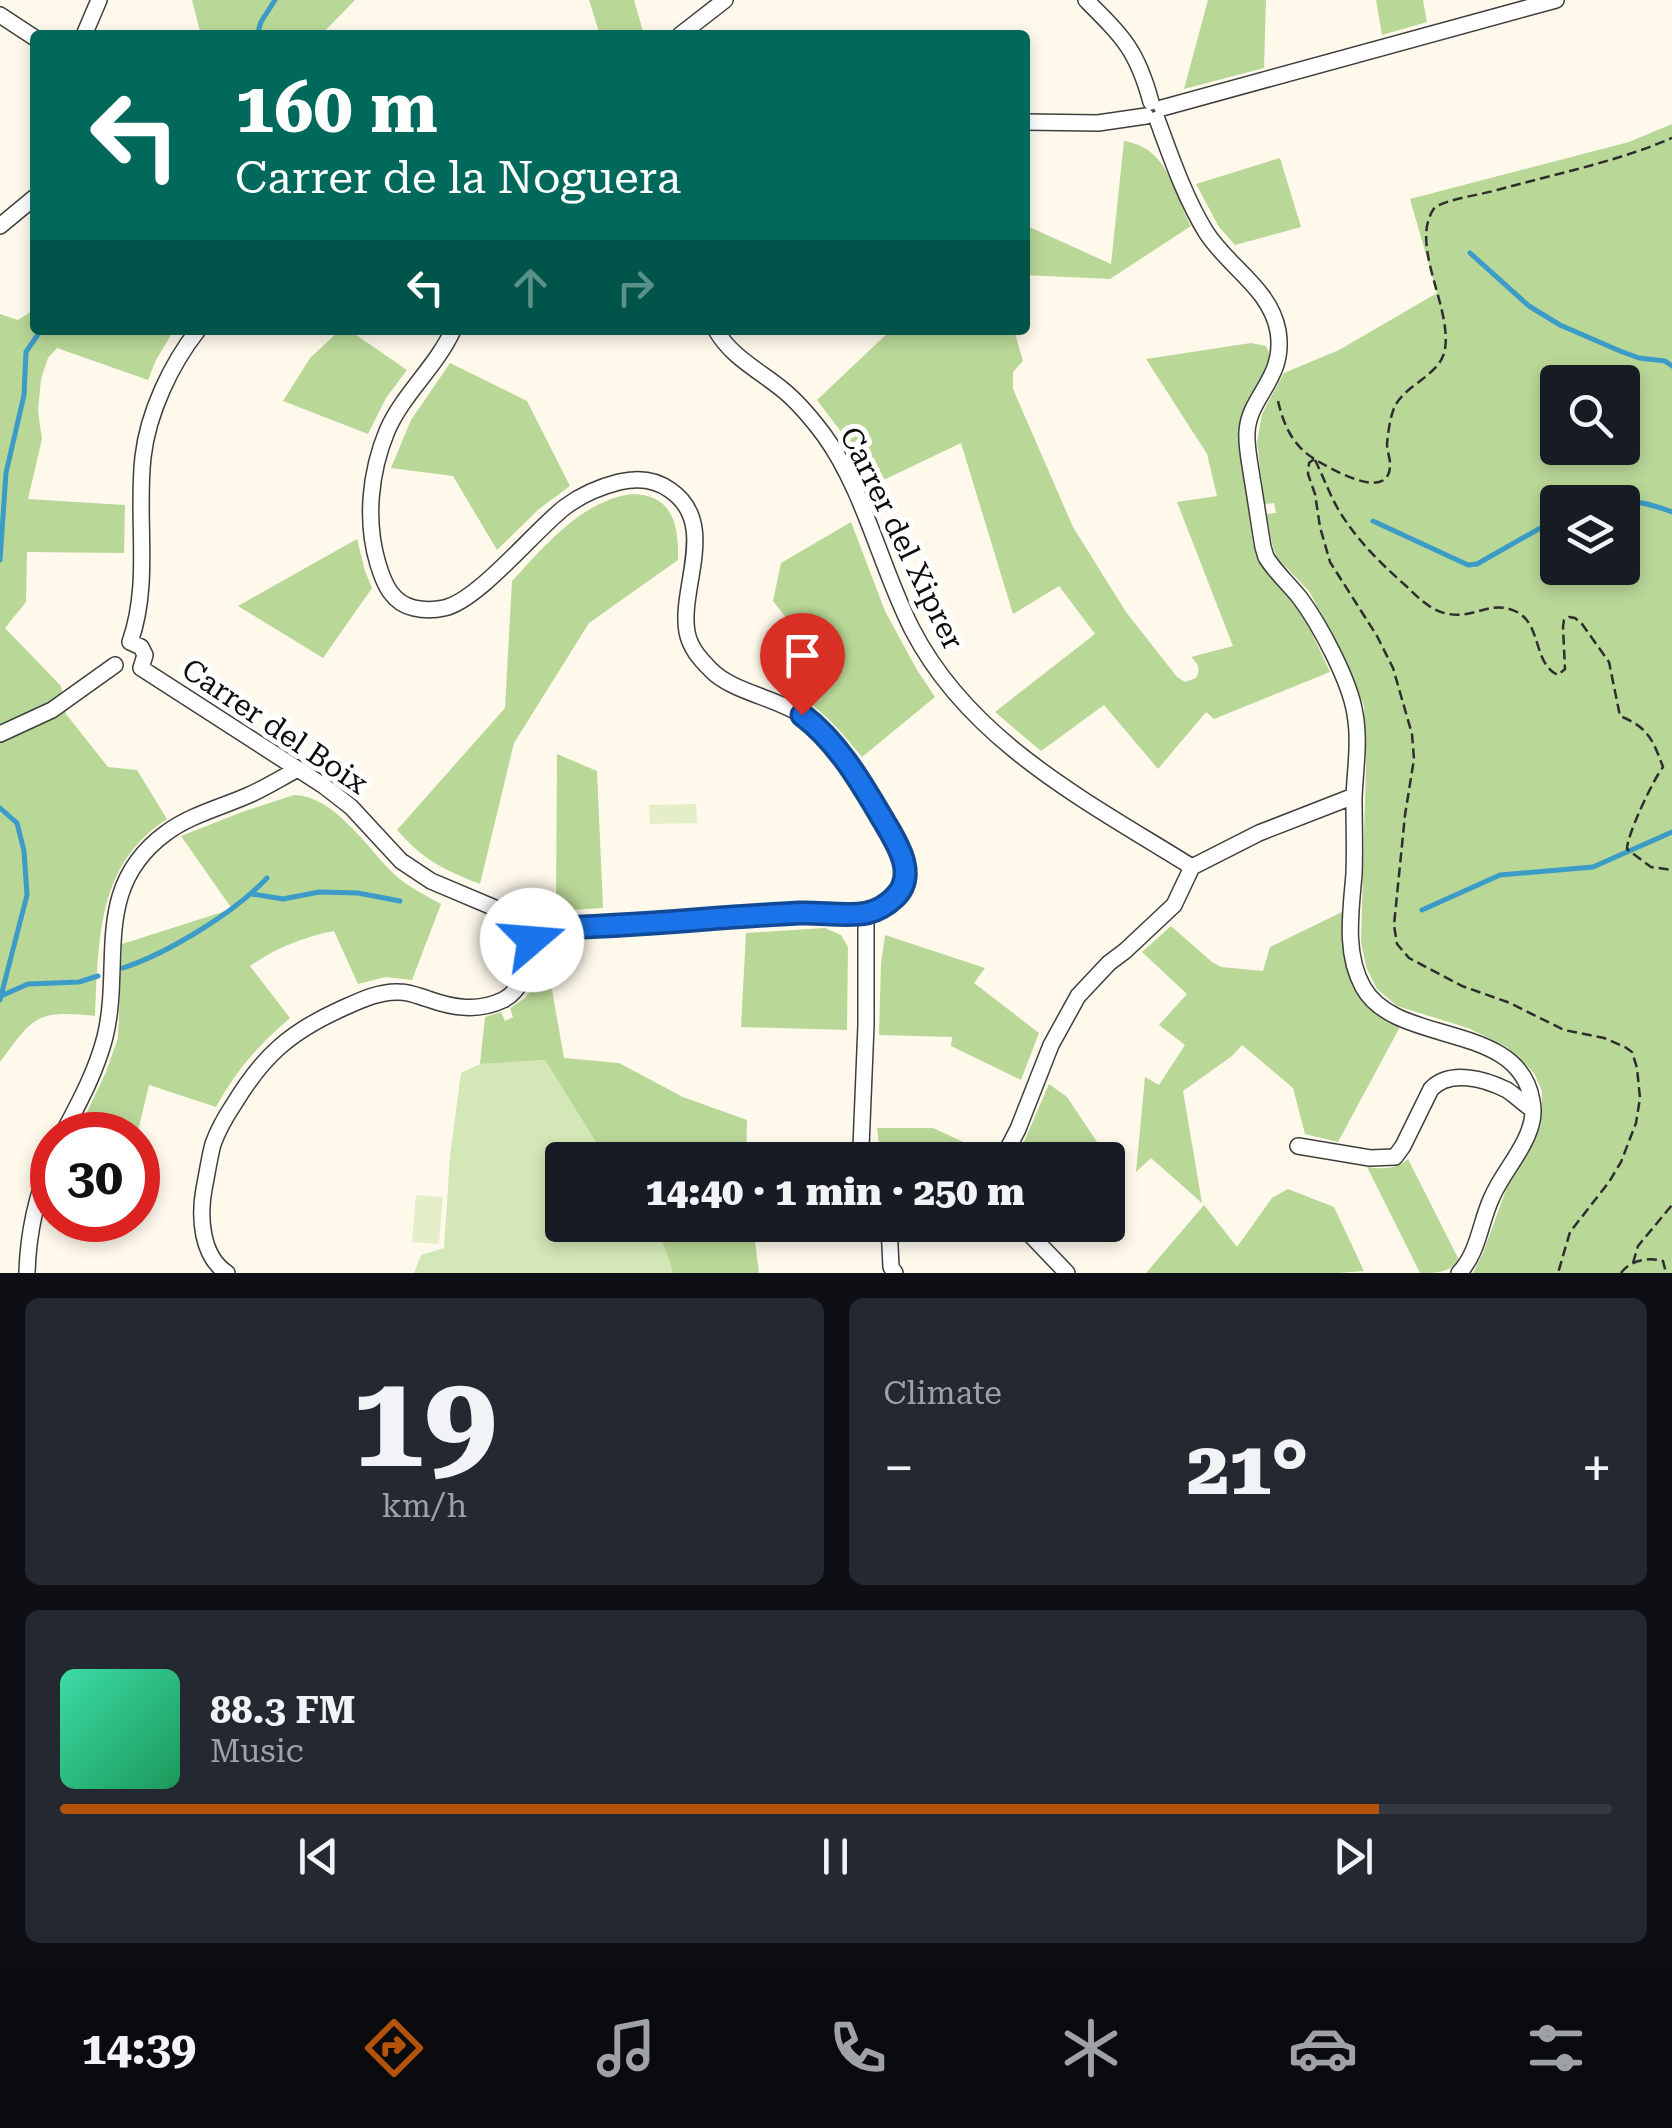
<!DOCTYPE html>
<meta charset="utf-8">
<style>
:root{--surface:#171b24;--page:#242831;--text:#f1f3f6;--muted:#9ea1a6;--line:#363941;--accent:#b45309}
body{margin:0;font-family:"Roboto Serif",serif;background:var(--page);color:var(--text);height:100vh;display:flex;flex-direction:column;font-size:38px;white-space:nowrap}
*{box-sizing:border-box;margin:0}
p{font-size:32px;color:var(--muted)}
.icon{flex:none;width:55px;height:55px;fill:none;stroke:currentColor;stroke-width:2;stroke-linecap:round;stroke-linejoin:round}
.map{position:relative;height:1273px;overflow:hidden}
.details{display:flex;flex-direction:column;gap:25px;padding:25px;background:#0d0f14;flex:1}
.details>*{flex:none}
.guide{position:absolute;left:30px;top:30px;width:1000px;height:305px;border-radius:10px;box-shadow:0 5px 15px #0003;background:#00695c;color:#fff;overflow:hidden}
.tools{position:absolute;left:1540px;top:365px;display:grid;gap:20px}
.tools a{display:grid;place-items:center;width:100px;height:100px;border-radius:10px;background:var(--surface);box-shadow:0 5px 15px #0003;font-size:50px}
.speed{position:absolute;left:30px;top:1112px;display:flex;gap:20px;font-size:50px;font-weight:700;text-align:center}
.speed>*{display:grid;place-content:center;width:130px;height:130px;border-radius:50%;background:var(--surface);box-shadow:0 5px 15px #0003;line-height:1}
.speed .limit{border:15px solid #d22;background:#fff;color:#111}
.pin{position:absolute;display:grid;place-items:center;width:85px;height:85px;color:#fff;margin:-102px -42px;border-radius:50% 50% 50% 0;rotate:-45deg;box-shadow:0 0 10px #0007}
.pin .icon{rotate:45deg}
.me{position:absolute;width:110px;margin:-55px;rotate:72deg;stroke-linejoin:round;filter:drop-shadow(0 0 8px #0008)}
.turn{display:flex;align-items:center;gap:35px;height:210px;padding:0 40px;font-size:45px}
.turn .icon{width:130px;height:130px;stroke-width:2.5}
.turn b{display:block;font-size:70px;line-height:85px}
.lanes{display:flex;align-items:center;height:95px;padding:0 40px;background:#0003;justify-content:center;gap:50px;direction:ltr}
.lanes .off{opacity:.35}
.big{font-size:75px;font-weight:800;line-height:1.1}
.details .widget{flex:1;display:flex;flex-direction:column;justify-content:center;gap:15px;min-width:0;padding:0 35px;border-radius:15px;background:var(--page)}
.details .dial{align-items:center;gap:0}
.dial b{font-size:130px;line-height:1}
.song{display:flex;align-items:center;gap:30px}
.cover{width:120px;height:120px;border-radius:15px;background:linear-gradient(135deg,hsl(160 70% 55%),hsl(150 70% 35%))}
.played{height:10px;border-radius:5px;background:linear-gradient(90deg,var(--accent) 85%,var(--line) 85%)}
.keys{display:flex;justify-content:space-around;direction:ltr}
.heat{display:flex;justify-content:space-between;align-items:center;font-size:55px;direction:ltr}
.details .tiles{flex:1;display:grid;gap:25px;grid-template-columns:1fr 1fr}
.widget:last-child{grid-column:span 2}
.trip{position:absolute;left:545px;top:1142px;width:580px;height:100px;border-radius:10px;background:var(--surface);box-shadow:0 5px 15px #0003;font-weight:800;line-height:100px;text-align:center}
.tab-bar{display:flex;height:160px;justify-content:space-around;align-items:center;background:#090b0e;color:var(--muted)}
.tab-bar .icon{width:70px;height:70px}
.tab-bar .selected{color:var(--accent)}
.tab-bar b{font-size:45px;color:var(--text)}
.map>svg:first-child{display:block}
.green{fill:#d3e7b7}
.forest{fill:#b9d797;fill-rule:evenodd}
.pitch{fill:#e4eec8}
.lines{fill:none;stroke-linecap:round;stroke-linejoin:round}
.stream{stroke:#3c9bc7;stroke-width:5}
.street-casing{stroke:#3f3f3f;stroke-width:18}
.path{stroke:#2e2e2e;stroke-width:2.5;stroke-dasharray:10 5;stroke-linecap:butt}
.street{stroke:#fff;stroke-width:15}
.route-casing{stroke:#114b97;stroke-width:25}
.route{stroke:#1a73e8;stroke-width:18}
.labels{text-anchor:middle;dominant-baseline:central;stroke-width:10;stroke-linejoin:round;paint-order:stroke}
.street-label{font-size:30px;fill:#0c0c0c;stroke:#fff}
</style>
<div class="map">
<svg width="1672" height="1273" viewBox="0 0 1672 1273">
<rect width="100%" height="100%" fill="#fef9eb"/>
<path class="green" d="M 545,1060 L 607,1160 L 562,1160 L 562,1225 L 650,1225 L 665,1248 L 673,1273 L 414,1273 L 421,1255 L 444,1248 L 450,1156 L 461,1073 L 480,1064 Z"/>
<path class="forest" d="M 192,0 L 355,0 L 321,35 L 201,35 Z
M 589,0 L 634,0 L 644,35 L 600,35 Z
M 1208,0 L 1266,0 L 1264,68 L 1184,89 Z
M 1376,0 L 1423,0 L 1427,22 L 1382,35 Z
M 1672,124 L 1672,1273 L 1473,1273 L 1483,1253 L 1507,1187 L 1541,1125 L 1542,1091 L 1534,1073 L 1507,1047 L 1468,1028 L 1397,1006 L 1377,989 L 1366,967 L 1361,942 L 1366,765 L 1364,706 L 1342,653 L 1309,591 L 1278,559 L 1273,548 L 1266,514 L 1276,513 L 1274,503 L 1264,504 L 1257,442 L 1262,414 L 1284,373 L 1339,350 L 1437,293 L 1410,199 L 1629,142 ZM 1558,382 L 1622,382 L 1622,448 L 1558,448 ZM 1558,502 L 1622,502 L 1622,568 L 1558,568 Z
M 1124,141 C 1169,148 1172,191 1191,226 L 1110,279 L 1025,275 L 1025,225 L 1111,264 Z
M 1280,158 L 1301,227 L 1235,245 L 1219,227 L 1196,184 Z
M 35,309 L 35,330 L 174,330 L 156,360 L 148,380 L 57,348 L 48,358 L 41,379 L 38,411 L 42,439 L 28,499 L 125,505 L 124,553 L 27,552 L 26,602 L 5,628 L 61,686 L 66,714 L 108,767 L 137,770 L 167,819 C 96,865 99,940 95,1016 C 36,1010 34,1016 0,1062 L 0,314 L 18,320 Z
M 340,330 L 349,330 L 407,370 L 386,398 L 368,434 L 283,401 L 310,358 Z
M 891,330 L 1014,330 L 1023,361 L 1013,372 L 1013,389 L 1073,527 L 1126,612 L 1177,677 L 1185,682 L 1196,678 C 1201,670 1198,663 1191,657 L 1233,646 L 1177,502 L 1217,496 L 1207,454 L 1146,359 L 1251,343 L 1266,346 L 1270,355 L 1269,360 L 1244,413 L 1239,435 L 1253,544 L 1264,568 L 1295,605 L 1309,627 L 1330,672 L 1214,719 L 1206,712 L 1158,769 L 1104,705 L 1041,751 L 995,712 L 1095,634 L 1059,586 L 1013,614 L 961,443 L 873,485 L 848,441 L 817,400 Z
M 450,363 L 527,401 L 570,486 L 539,509 L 497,550 L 453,476 L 391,468 L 411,420 Z
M 633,494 C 673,495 679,526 678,560 L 589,623 L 514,743 L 480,884 C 442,869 425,861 397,830 L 505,708 L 512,581 C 544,547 583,499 633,494 Z
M 851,522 L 885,611 L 917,670 L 935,697 L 862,757 C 835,724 814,700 774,682 L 795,629 L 773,601 L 781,563 Z
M 357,539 L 365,571 L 372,588 L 323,658 L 238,606 Z
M 557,754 L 597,771 L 603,908 L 571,910 L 556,907 Z
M 294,795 C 335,796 367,848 394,874 C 408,887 425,895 441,904 L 412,980 L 385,977 L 358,984 L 334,931 C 303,937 276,948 250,966 L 290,1018 C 259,1044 235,1072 216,1107 L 149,1085 L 137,1135 L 76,1135 L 106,1072 L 118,1038 L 122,944 L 232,909 L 181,836 L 242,812 Z
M 1342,912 C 1341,965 1349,1002 1401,1025 L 1338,1142 L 1305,1134 L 1293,1088 L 1242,1045 L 1232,1056 L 1183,1091 L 1202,1203 L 1151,1158 L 1136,1172 L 1145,1077 L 1159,1085 L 1185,1045 L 1159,1025 L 1187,994 L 1142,952 L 1171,926 L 1212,962 L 1221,967 L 1263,971 L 1270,947 Z
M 825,928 L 841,935 L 848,947 L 847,1030 L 741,1027 L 746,933 Z
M 885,935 L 985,968 L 974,983 L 1039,1033 L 1021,1080 L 951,1046 L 952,1037 L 879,1035 L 881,964 Z
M 548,967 L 564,1058 L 619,1063 L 683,1097 L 747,1120 L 746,1160 L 607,1160 L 545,1060 L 480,1064 L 485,1017 L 501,1012 L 505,1021 L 513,1017 L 510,1008 L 525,998 Z
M 1049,1084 L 1067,1097 L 1124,1182 L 1108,1198 L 1108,1160 L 1014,1160 L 1023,1144 Z
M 877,1128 L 933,1128 L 987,1153 L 983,1160 L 881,1160 Z
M 1408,1159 L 1459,1260 C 1450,1273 1435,1273 1420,1273 L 1367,1167 C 1383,1169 1396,1170 1408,1159 Z
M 1288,1189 L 1334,1207 L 1364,1271 L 1338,1273 L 1146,1273 L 1204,1205 L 1237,1247 L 1272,1198 Z
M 650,1225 L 753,1225 L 759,1273 L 673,1273 L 665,1248 Z"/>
<path class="pitch" d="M 696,804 L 697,823 L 650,824 L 649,805 Z
M 416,1195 L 443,1197 L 439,1244 L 412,1242 Z"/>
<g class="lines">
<path class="stream" d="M 257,35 L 261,22 L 275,0
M 1470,253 L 1529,306 L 1560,325 L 1620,351 L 1639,358 L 1665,361 L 1672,366
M 1597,502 C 1625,498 1646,502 1672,512
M 1373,521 L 1468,565 L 1477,564 L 1558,518
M 0,560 L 6,473 L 24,395 L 26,352 L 41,330
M 0,808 L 17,823 L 24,851 L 27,895 L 0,1000
M 252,894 L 283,899 L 319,892 L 358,893 L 400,901
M 1422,910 L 1500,875 L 1593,867 L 1672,832
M 123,968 C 168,953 234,913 267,878
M 1,996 L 28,984 L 79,982 L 98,976"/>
<g class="street-casing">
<path id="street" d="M 1086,0 C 1123,37 1137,50 1151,102
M 0,15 L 35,38
M 84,35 L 99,0
M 680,35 L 725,0
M 1162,108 L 1556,0
M 1157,119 C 1171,157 1185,198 1206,232 C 1228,267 1270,288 1278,331 C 1286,379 1249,395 1247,432 C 1246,447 1250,463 1252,478 C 1256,501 1259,524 1263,547 L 1266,557 C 1275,572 1289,584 1300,598 C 1320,625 1350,681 1355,714 C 1360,742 1355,770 1354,798 C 1354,823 1355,849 1354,874 C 1351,911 1344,953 1363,987 C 1396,1047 1519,1020 1532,1101 C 1534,1111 1533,1121 1529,1131 C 1521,1154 1502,1174 1492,1197 C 1480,1222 1479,1252 1459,1273
M 1025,122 L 1098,123 L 1146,116
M 0,226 L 35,197
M 453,330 C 436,367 403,394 387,431 C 370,472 365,521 378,564 C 384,584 392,603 414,608 C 423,610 435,610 444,608 C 478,601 534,531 565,507 C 581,495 599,487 619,482 C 636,478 655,479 670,490 C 719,523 679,588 687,632 C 690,648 700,659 711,670 C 732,692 778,698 805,717 C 833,736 906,839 905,873 C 905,895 884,907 866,913 L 866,1025 L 861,1147 L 863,1160
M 716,330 C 731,357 760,371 783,390 C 799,403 812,419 824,435 C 864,490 881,568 912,629 C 970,742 1088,802 1192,867
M 130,642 C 151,583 136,519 143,457 C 148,413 171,364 198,330
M 130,642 L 141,647 L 145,655 L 141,668
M 141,668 L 324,786 L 351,807 L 401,861 L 431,881 L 528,922
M 0,734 L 52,710 L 115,665
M527 928a14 14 0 1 1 28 0a14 14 0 1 1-28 0Z
M 555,928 C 659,926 762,913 866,913
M 62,1135 C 79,1103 96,1072 105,1037 C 123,963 91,888 166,833 C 190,815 222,807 249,795 C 265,788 281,778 296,770
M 1298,1146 L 1370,1158 L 1395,1157 L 1403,1146 L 1431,1089 C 1450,1069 1485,1079 1507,1090 C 1516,1096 1524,1104 1533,1110
M 1002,1160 L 1018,1129 L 1051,1045 L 1078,996 L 1109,963 L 1125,951 L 1174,905 L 1192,867 L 1259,833 L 1354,796
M 889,1225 L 891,1267 L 895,1273
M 1021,1225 L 1067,1273
M 891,1230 L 930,1225
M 27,1273 C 28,1233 37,1194 52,1158
M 227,1273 C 201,1256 199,1217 204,1189 C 207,1175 209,1159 213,1144 C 218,1130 226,1116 234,1104 C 263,1056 290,1032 341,1009 C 359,1001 379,991 399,992 C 410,992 418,996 428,999 C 453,1008 478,1012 503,1000 C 523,990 530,962 537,942"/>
</g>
<path class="path" d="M 1278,401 C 1283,423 1292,445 1313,458 C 1327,467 1388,503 1390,467 C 1391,460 1387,452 1387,444 C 1388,434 1390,416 1395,406 C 1406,384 1441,375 1445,349 C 1452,306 1408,243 1435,207 C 1455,197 1476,196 1497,190 C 1555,174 1616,162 1672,138
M 1314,459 L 1309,463 L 1308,474 L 1315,494 L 1320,527 L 1330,562 L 1377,636 L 1393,668 L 1412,734 L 1414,759 L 1405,815 L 1394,925 L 1397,944 L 1409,958 L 1462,986 L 1510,1003 L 1564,1030 L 1604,1038 L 1625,1047 L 1632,1052 L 1637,1068 L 1640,1098 L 1636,1123 L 1621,1162 L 1609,1182 L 1570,1232 L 1558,1273
M 1315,460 C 1323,476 1329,493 1338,509 C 1356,539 1379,562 1405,585 C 1418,597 1430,611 1449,614 C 1474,619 1491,599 1517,612 C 1542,625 1533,664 1558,675 L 1565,669 L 1563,627 L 1564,620 L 1569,617 L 1575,618 L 1582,624 L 1609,662 L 1620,716 C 1648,727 1653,740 1663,767 C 1653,780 1627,835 1627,849 L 1651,867 L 1672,870
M 1633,1263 L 1638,1246 L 1672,1205
M 1621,1273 C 1630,1260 1649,1257 1663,1261 L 1666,1273"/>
<use href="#street" class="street"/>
</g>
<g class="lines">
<g class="route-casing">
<path id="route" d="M 532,940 L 546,942 L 553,936 L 556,928 C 637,926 718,917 799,913 C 821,912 846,917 867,913 C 876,911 887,905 894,898 C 918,876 898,845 885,823 C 862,784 838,742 802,715"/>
</g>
<use href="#route" class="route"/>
</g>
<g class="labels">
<g class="street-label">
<text transform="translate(902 538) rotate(64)">Carrer del Xiprer</text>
<text transform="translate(275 726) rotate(34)">Carrer del Boix</text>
</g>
</g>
</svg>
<div class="tools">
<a><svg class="icon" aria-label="search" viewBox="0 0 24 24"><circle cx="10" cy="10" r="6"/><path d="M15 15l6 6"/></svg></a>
<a><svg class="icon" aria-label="layers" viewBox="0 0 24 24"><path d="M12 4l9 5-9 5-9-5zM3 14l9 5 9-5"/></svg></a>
</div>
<div class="speed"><div class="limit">30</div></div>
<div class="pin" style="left:802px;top:715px;background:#d93025"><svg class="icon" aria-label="arrive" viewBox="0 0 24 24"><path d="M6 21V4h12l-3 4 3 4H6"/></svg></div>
<svg class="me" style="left:532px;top:940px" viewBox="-20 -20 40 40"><circle r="19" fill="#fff"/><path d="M0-13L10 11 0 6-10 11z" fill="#1a73e8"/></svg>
<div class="trip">14:40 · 1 min · 250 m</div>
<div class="guide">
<div class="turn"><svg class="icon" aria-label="left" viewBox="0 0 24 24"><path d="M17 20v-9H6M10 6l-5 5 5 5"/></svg><div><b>160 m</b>Carrer de la Noguera</div></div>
<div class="lanes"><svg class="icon" aria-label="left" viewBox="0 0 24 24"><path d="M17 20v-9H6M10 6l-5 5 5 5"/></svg><svg class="icon off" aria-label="ahead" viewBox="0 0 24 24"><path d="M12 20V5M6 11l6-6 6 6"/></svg><svg class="icon off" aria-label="right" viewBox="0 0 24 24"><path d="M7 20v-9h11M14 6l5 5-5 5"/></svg></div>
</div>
</div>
<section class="details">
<div class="tiles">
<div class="widget dial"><b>19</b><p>km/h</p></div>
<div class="widget"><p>Climate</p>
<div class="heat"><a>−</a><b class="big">21°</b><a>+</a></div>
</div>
<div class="widget">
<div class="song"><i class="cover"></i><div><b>88.3 FM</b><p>Music</p></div></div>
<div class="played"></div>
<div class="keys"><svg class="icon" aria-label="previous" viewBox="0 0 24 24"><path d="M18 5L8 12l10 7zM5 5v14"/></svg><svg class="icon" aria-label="pause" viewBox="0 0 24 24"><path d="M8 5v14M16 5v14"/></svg><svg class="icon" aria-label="next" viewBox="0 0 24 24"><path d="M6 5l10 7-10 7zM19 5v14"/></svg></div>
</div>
</div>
</section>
<nav class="tab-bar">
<b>14:39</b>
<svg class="icon selected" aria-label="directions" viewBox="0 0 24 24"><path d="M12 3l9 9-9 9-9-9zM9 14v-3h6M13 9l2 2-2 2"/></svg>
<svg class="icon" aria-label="music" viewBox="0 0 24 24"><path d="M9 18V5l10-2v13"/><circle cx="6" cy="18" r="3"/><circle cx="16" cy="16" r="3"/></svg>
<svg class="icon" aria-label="phone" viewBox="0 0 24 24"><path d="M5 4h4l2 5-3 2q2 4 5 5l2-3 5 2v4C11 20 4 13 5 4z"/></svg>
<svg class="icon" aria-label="climate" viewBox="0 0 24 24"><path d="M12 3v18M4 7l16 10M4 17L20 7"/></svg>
<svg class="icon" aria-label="car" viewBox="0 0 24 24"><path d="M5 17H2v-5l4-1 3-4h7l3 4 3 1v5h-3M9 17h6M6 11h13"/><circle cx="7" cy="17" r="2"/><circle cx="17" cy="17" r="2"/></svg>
<svg class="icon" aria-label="filters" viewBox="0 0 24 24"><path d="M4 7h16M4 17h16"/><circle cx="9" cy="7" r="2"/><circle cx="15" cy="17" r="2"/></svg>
</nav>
